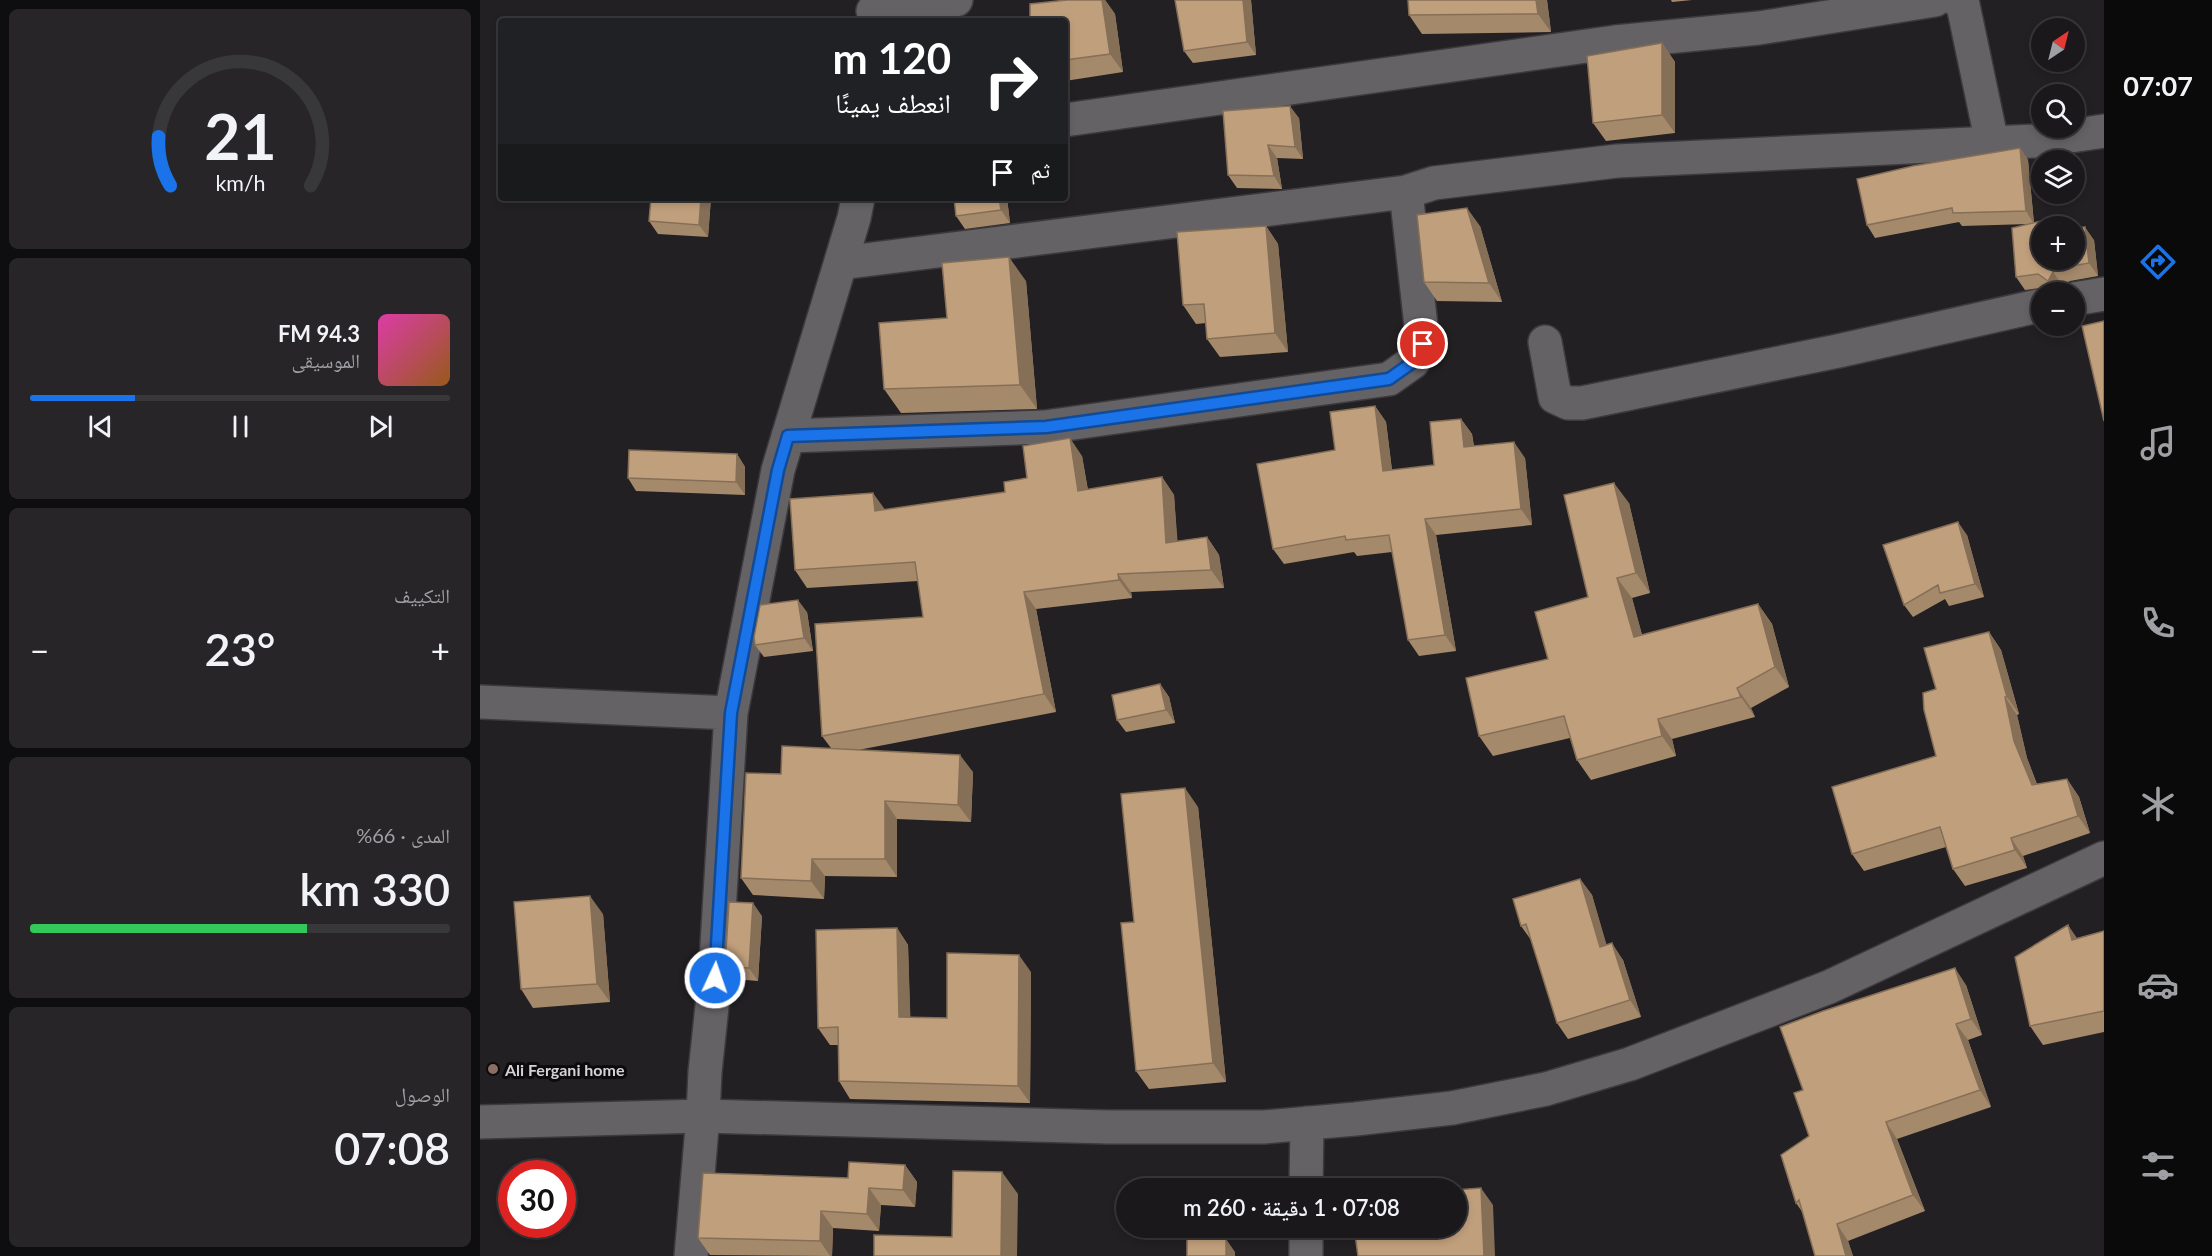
<!DOCTYPE html>
<html lang="ar">
<meta charset="utf-8">
<style>
:root{--surface:#1a181b;--page:#272528;--text:#f1f3f6;--muted:#9fa0a3;--line:#38373a;--accent:#1a73e8}
body{margin:0;font-family:Lato,"Noto Naskh Arabic",sans-serif;background:var(--page);color:var(--text);direction:rtl;height:100vh;display:flex;flex-direction:column;font-size:22px;white-space:nowrap}
*{box-sizing:border-box;margin:0}
p{font-size:20px;color:var(--muted)}
.icon{flex:none;width:33px;height:33px;fill:none;stroke:currentColor;stroke-width:2;stroke-linecap:round;stroke-linejoin:round}
.map{position:relative;flex:1;overflow:hidden;direction:ltr}
.sheet{display:flex;flex-direction:column;gap:9px;padding:9px;background:#0e0d0f;width:480px}
.sheet>*{flex:none}
.hud{position:absolute;left:18px;top:18px;width:570px;height:183px;border-radius:6px;box-shadow:0 3px 9px #0003,0 0 0 2px var(--line);direction:rtl;background:#202124;color:#fff;overflow:hidden}
.needle{width:39px;rotate:35deg}
.tools{position:absolute;left:1551px;top:18px;display:grid;gap:12px}
.tools a{display:grid;place-items:center;width:54px;height:54px;border-radius:50%;background:var(--surface);box-shadow:0 3px 9px #0003,0 0 0 2px var(--line);font-size:30px}
.speed{position:absolute;left:18px;top:1160px;display:flex;gap:12px;font-size:30px;font-weight:700;text-align:center}
.speed>*{display:grid;place-content:center;width:78px;height:78px;border-radius:50%;background:var(--surface);box-shadow:0 3px 9px #0003,0 0 0 2px var(--line);line-height:1}
.speed .limit{border:9px solid #d22;background:#fff;color:#111}
.pin{position:absolute;display:grid;place-items:center;width:51px;height:51px;color:#fff;margin:-26px;border:3px solid #fff;border-radius:50%;box-shadow:0 2px 6px #0007}
.me{position:absolute;width:66px;margin:-33px;rotate:3deg;stroke-linejoin:round;filter:drop-shadow(0 0 4px #0008)}
.turn{display:flex;align-items:center;gap:21px;height:126px;padding:0 18px;font-size:27px}
.turn .icon{width:78px;height:78px;stroke-width:2.5}
.turn b{display:block;font-size:42px;line-height:51px}
.then{display:flex;align-items:center;height:57px;padding:0 18px;background:#0003;gap:12px;font-size:22px}
.big{font-size:45px;font-weight:600;line-height:1.1}
.sheet .widget{flex:1;display:flex;flex-direction:column;justify-content:center;gap:9px;min-width:0;padding:0 21px;border-radius:9px;background:var(--page)}
.sheet .dial{align-items:center;gap:0}
.dial svg{height:156px;overflow:visible;fill:none;stroke:var(--line);stroke-width:7;stroke-linecap:round;text-anchor:middle}
.dial text{fill:var(--text);stroke:none}
.song{display:flex;align-items:center;gap:18px}
.cover{width:72px;height:72px;border-radius:9px;background:linear-gradient(135deg,hsl(320 70% 55%),hsl(30 70% 35%))}
.played{height:6px;border-radius:3px;background:linear-gradient(90deg,var(--accent) 25%,var(--line) 25%)}
.keys{display:flex;justify-content:space-around;direction:ltr}
.heat{display:flex;justify-content:space-between;align-items:center;font-size:33px;direction:ltr}
.charge{height:9px;border-radius:4px;background:linear-gradient(90deg,#34c759 66%,var(--line) 0)}
.trip{position:absolute;left:636px;top:1178px;width:351px;height:60px;border-radius:30px;background:var(--surface);box-shadow:0 3px 9px #0003,0 0 0 2px var(--line);font-weight:600;line-height:60px;text-align:center;direction:rtl}
main{display:flex;flex:1;min-height:0}
.tab-bar{display:flex;flex-direction:column;width:108px;justify-content:space-around;align-items:center;background:#0a0a0b;color:var(--muted)}
.tab-bar .icon{width:42px;height:42px}
.tab-bar .current{color:var(--accent)}
.tab-bar b{font-size:27px;color:var(--text)}
.map>svg:first-child{display:block}
.lines{fill:none;stroke-linecap:round;stroke-linejoin:round}
.minor-casing{stroke:#3c3a3d;stroke-width:36}
.minor{stroke:#656266;stroke-width:33}
.wall{fill:#a5896b}
.shaded-wall{fill:#866f57}
.building{fill:#c09f7c;stroke:#866f57;stroke-width:1.5}
.route-casing{stroke:#114b97;stroke-width:15}
.route{stroke:#1a73e8;stroke-width:10}
.education-dot{fill:#8d6e63;stroke:#0c0b0c;stroke-width:2}
.labels{text-anchor:middle;dominant-baseline:central;stroke-width:6;stroke-linejoin:round;paint-order:stroke}
.poi-label{font-size:16px;font-weight:bold;fill:#d5d3d5;stroke:#0c0b0c;text-anchor:start}
</style>
<main>
<nav class="tab-bar">
<b>07:07</b>
<svg class="icon current" aria-label="directions" viewBox="0 0 24 24"><path d="M12 3l9 9-9 9-9-9zM9 14v-3h6M13 9l2 2-2 2"/></svg>
<svg class="icon" aria-label="music" viewBox="0 0 24 24"><path d="M9 18V5l10-2v13"/><circle cx="6" cy="18" r="3"/><circle cx="16" cy="16" r="3"/></svg>
<svg class="icon" aria-label="phone" viewBox="0 0 24 24"><path d="M5 4h4l2 5-3 2q2 4 5 5l2-3 5 2v4C11 20 4 13 5 4z"/></svg>
<svg class="icon" aria-label="climate" viewBox="0 0 24 24"><path d="M12 3v18M4 7l16 10M4 17L20 7"/></svg>
<svg class="icon" aria-label="car" viewBox="0 0 24 24"><path d="M5 17H2v-5l4-1 3-4h7l3 4 3 1v5h-3M9 17h6M6 11h13"/><circle cx="7" cy="17" r="2"/><circle cx="17" cy="17" r="2"/></svg>
<svg class="icon" aria-label="filters" viewBox="0 0 24 24"><path d="M4 7h16M4 17h16"/><circle cx="9" cy="7" r="2"/><circle cx="15" cy="17" r="2"/></svg>
</nav>
<div class="map">
<svg width="1624" height="1256" viewBox="0 0 1624 1256">
<rect width="100%" height="100%" fill="#232024"/>
<g class="lines">
<g class="minor-casing">
<path id="minor" d="M 1477,0 L 1483,5 L 1512,143 L 1556,141 L 1624,131
M 393,11 L 476,0
M 585,120 L 1135,42 L 1279,28 L 1455,0
M 361,263 L 926,192 L 954,183 L 1137,161 L 1512,143
M 1594,299 L 1624,294
M 1065,342 L 1075,397 L 1088,403 L 1102,403 L 1358,351 L 1562,305
M 308,436 L 565,427 L 909,379 L 933,362 L 943,344 L 926,192
M 0,702 L 251,713
M 0,1122 L 223,1116 L 628,1127 L 784,1127 L 875,1119 L 972,1108 L 1066,1089 L 1150,1064 L 1349,987 L 1624,858
M 826,1188 L 827,1123
M 211,1256 L 223,1116 L 225,1072 L 235,978 L 251,713 L 298,470 L 374,218 L 378,198
M 826,1256 L 826,1227"/>
</g>
<use href="#minor" class="minor"/>
</g>
<path class="wall" d="M 587,0 L 625,0 L 635,14 L 643,72 L 585,81 L 585,21 Z
M 771,0 L 776,55 L 713,63 L 704,51 Z
M 928,0 L 1067,0 L 1071,32 L 942,34 L 929,15 Z
M 1191,0 L 1212,0 L 1192,2 Z
M 1182,43 L 1195,62 L 1195,133 L 1126,141 L 1113,123 Z
M 819,118 L 823,159 L 797,158 L 802,189 L 757,188 L 748,175 Z
M 1540,148 L 1548,160 L 1554,223 L 1562,226 L 1614,240 L 1618,276 L 1590,281 L 1582,285 L 1577,292 L 1567,287 L 1545,290 L 1536,277 L 1549,224 L 1482,226 L 1479,222 L 1395,238 L 1387,225 Z
M 231,198 L 228,237 L 178,234 L 169,221 Z
M 474,198 L 527,198 L 530,223 L 485,229 L 476,216 Z
M 786,226 L 798,244 L 808,352 L 740,357 L 727,339 L 726,323 L 716,324 L 703,305 Z
M 1000,226 L 1022,302 L 957,301 L 944,282 Z
M 546,281 L 557,409 L 421,413 L 404,389 L 467,318 Z
M 895,406 L 906,422 L 912,470 L 954,465 L 981,419 L 992,434 L 994,446 L 1045,458 L 1052,525 L 956,535 L 976,651 L 939,656 L 928,640 L 912,552 L 877,556 L 874,552 L 804,564 L 793,549 L 855,450 Z
M 257,454 L 265,467 L 265,495 L 156,491 L 148,478 Z
M 602,456 L 608,490 L 682,477 L 694,495 L 697,541 L 727,537 L 739,555 L 744,588 L 651,592 L 652,598 L 556,609 L 576,712 L 378,750 L 493,772 L 491,822 L 417,819 L 417,877 L 345,876 L 344,899 L 273,895 L 261,878 L 301,774 L 351,748 L 342,736 L 443,617 L 438,581 L 327,588 L 315,570 L 405,510 L 525,492 L 547,478 Z
M 1149,503 L 1170,593 L 1152,598 L 1162,635 L 1278,604 L 1292,624 L 1309,687 L 1271,708 L 1275,717 L 1192,739 L 1196,756 L 1111,780 L 1097,760 L 1090,738 L 1013,756 L 999,736 L 1068,659 L 1108,597 Z
M 1487,535 L 1504,597 L 1469,606 L 1465,599 L 1433,617 L 1424,605 Z
M 327,612 L 333,651 L 284,657 L 275,645 Z
M 1509,632 L 1521,650 L 1539,714 L 1537,715 L 1547,758 L 1557,784 L 1587,779 L 1599,797 L 1610,833 L 1543,856 L 1547,868 L 1485,886 L 1473,869 L 1466,847 L 1384,871 L 1372,854 L 1456,756 L 1456,689 Z
M 680,684 L 689,697 L 695,723 L 646,732 L 637,720 Z
M 718,807 L 746,1082 L 669,1089 L 656,1071 Z
M 1100,879 L 1112,895 L 1126,945 L 1143,960 L 1161,1017 L 1088,1039 L 1077,1023 L 1051,940 L 1041,926 Z
M 123,914 L 130,1002 L 53,1008 L 41,989 Z
M 282,916 L 278,981 L 254,979 L 245,967 Z
M 417,928 L 428,945 L 430,1017 L 467,1018 L 551,972 L 550,1103 L 370,1099 L 359,1081 L 358,1045 L 350,1045 L 338,1028 Z
M 1624,931 L 1624,1032 L 1563,1045 L 1550,1026 L 1597,938 Z
M 1486,985 L 1502,1035 L 1488,1040 L 1511,1107 L 1417,1139 L 1445,1211 L 1368,1241 L 1373,1256 L 1335,1256 L 1323,1213 L 1316,1203 L 1329,1136 L 1323,1090 Z
M 425,1165 L 437,1182 L 435,1207 L 401,1205 L 399,1231 L 353,1228 L 352,1256 L 230,1255 L 218,1238 L 368,1178 Z"/>
<path class="shaded-wall" d="M 622,0 L 625,0 L 635,14 L 643,72 L 630,54 Z
M 763,0 L 771,0 L 776,55 L 767,42 Z
M 1056,0 L 1067,0 L 1071,32 L 1058,14 Z
M 1182,43 L 1195,62 L 1195,133 L 1182,115 Z
M 810,106 L 819,118 L 823,159 L 815,147 Z
M 788,145 L 797,158 L 802,189 L 794,176 Z
M 1540,148 L 1548,160 L 1554,224 L 1546,211 Z
M 221,198 L 231,198 L 228,237 L 219,225 Z
M 519,198 L 527,198 L 530,223 L 521,210 Z
M 987,208 L 1000,226 L 1022,302 L 1009,283 Z
M 786,226 L 798,244 L 808,352 L 795,333 Z
M 1605,227 L 1614,240 L 1618,276 L 1609,263 Z
M 529,257 L 546,281 L 557,409 L 540,385 Z
M 1573,272 L 1582,285 L 1577,292 L 1568,281 Z
M 895,406 L 906,422 L 914,487 L 903,471 Z
M 981,419 L 992,434 L 996,463 L 984,447 Z
M 590,438 L 602,456 L 611,509 L 598,491 Z
M 1034,442 L 1045,458 L 1052,525 L 1041,509 Z
M 257,454 L 265,467 L 265,495 L 256,482 Z
M 682,477 L 694,495 L 699,560 L 686,543 Z
M 1134,483 L 1149,503 L 1170,593 L 1156,573 Z
M 393,493 L 406,511 L 395,511 Z
M 945,519 L 956,535 L 976,651 L 965,635 Z
M 1478,522 L 1487,535 L 1504,597 L 1495,584 Z
M 727,537 L 739,555 L 744,588 L 731,570 Z
M 638,574 L 651,592 L 652,598 L 639,580 Z
M 1137,578 L 1152,598 L 1168,657 L 1154,637 Z
M 544,592 L 556,609 L 576,712 L 564,694 Z
M 318,600 L 327,612 L 333,651 L 324,638 Z
M 1278,604 L 1292,624 L 1309,687 L 1295,667 Z
M 1509,632 L 1521,650 L 1539,714 L 1527,697 Z
M 680,684 L 689,697 L 695,723 L 686,710 Z
M 1257,688 L 1271,708 L 1275,717 L 1261,697 Z
M 1525,697 L 1537,715 L 1547,758 L 1564,803 L 1552,785 L 1534,741 Z
M 1178,719 L 1192,739 L 1196,756 L 1182,736 Z
M 480,755 L 493,772 L 491,822 L 478,805 Z
M 1587,779 L 1599,797 L 1610,833 L 1598,816 Z
M 705,788 L 718,807 L 746,1082 L 733,1063 Z
M 405,801 L 417,819 L 417,877 L 405,859 Z
M 1531,838 L 1543,856 L 1547,868 L 1535,850 Z
M 332,859 L 345,876 L 344,899 L 331,881 Z
M 1100,879 L 1112,895 L 1132,963 L 1120,947 Z
M 110,896 L 123,914 L 130,1002 L 117,984 Z
M 273,903 L 282,916 L 278,981 L 269,968 Z
M 1588,925 L 1601,944 L 1592,940 Z
M 417,928 L 428,945 L 431,1034 L 419,1017 Z
M 1132,943 L 1143,960 L 1161,1017 L 1150,1000 Z
M 539,955 L 551,972 L 550,1103 L 538,1086 Z
M 1475,968 L 1486,985 L 1502,1035 L 1491,1019 Z
M 1476,1024 L 1488,1040 L 1511,1107 L 1500,1090 Z
M 1406,1122 L 1417,1139 L 1445,1211 L 1433,1195 Z
M 425,1165 L 437,1182 L 435,1207 L 423,1190 Z
M 522,1172 L 538,1194 L 537,1256 L 521,1256 Z
M 389,1188 L 401,1205 L 399,1231 L 387,1214 Z
M 1001,1188 L 1013,1205 L 1015,1256 L 1004,1256 Z
M 341,1211 L 353,1228 L 352,1256 L 350,1256 L 340,1241 Z
M 1357,1224 L 1368,1241 L 1373,1256 L 1366,1256 Z
M 746,1239 L 755,1252 L 755,1256 L 746,1256 Z"/>
<path class="building" d="M 587,0 L 622,0 L 630,54 L 585,60 L 585,21 L 550,21 L 550,4 Z
M 695,0 L 763,0 L 767,42 L 704,51 Z
M 928,0 L 1056,0 L 1058,14 L 929,15 Z
M 1182,43 L 1182,115 L 1113,123 L 1107,56 Z
M 810,106 L 815,147 L 788,145 L 794,176 L 748,175 L 743,111 Z
M 1540,148 L 1546,211 L 1473,213 L 1472,208 L 1387,225 L 1377,179 L 1433,166 Z
M 171,198 L 221,198 L 219,225 L 169,221 Z
M 474,198 L 519,198 L 521,210 L 476,216 Z
M 987,208 L 1009,283 L 944,282 L 937,215 Z
M 1578,217 L 1583,226 L 1562,226 L 1562,260 L 1594,260 L 1594,229 L 1605,227 L 1609,263 L 1582,268 L 1573,272 L 1568,281 L 1558,274 L 1536,277 L 1532,228 Z
M 786,226 L 795,333 L 727,339 L 724,304 L 703,305 L 697,232 Z
M 529,257 L 540,385 L 404,389 L 399,323 L 467,318 L 462,263 Z
M 1624,321 L 1624,421 L 1602,326 Z
M 895,406 L 903,471 L 954,465 L 950,422 L 981,419 L 984,447 L 1034,442 L 1041,509 L 945,519 L 965,635 L 928,640 L 909,535 L 866,540 L 865,536 L 793,549 L 777,464 L 855,450 L 850,412 Z
M 590,438 L 598,491 L 682,477 L 686,543 L 727,537 L 731,570 L 638,574 L 639,580 L 544,592 L 564,694 L 342,736 L 335,624 L 443,617 L 435,562 L 315,570 L 310,499 L 393,493 L 395,511 L 525,492 L 524,482 L 547,478 L 543,446 Z
M 149,450 L 257,454 L 256,482 L 148,478 Z
M 1134,483 L 1156,573 L 1137,578 L 1154,637 L 1278,604 L 1295,667 L 1257,688 L 1261,697 L 1178,719 L 1182,736 L 1097,760 L 1084,716 L 999,736 L 986,678 L 1068,659 L 1055,612 L 1108,597 L 1084,495 Z
M 1478,522 L 1495,584 L 1460,593 L 1458,585 L 1424,605 L 1403,545 Z
M 318,600 L 324,638 L 275,645 L 274,637 L 280,605 Z
M 1509,632 L 1527,697 L 1525,697 L 1534,741 L 1552,785 L 1587,779 L 1598,816 L 1531,838 L 1535,850 L 1473,869 L 1460,827 L 1372,854 L 1352,787 L 1456,756 L 1444,710 L 1443,693 L 1456,689 L 1444,648 Z
M 680,684 L 686,710 L 637,720 L 632,695 Z
M 302,746 L 480,755 L 478,805 L 405,801 L 405,859 L 332,859 L 331,881 L 261,878 L 266,773 L 301,774 Z
M 705,788 L 733,1063 L 656,1071 L 641,923 L 654,922 L 641,794 Z
M 1100,879 L 1120,947 L 1132,943 L 1150,1000 L 1077,1023 L 1046,924 L 1041,926 L 1033,899 Z
M 110,896 L 117,984 L 41,989 L 34,902 Z
M 249,902 L 273,903 L 269,968 L 245,967 Z
M 1588,925 L 1592,940 L 1624,931 L 1624,1011 L 1550,1026 L 1535,957 Z
M 417,928 L 419,1017 L 467,1018 L 467,953 L 539,955 L 538,1086 L 359,1081 L 358,1027 L 338,1028 L 336,930 Z
M 1475,968 L 1491,1019 L 1476,1024 L 1500,1090 L 1406,1122 L 1433,1195 L 1357,1224 L 1366,1256 L 1335,1256 L 1319,1200 L 1316,1203 L 1301,1155 L 1329,1136 L 1314,1093 L 1323,1090 L 1300,1027 L 1343,1011 Z
M 369,1162 L 425,1165 L 423,1190 L 389,1188 L 387,1214 L 341,1211 L 340,1241 L 218,1238 L 223,1173 L 368,1178 Z
M 473,1171 L 522,1172 L 521,1256 L 394,1256 L 394,1235 L 472,1237 Z
M 935,1182 L 935,1188 L 880,1188 Z
M 1001,1188 L 1004,1256 L 878,1256 L 874,1227 L 976,1227 L 976,1190 Z
M 707,1239 L 746,1239 L 746,1256 L 707,1256 Z"/>
<g class="lines">
<g class="route-casing">
<path id="route" d="M 235,978 L 251,713 L 298,470 L 308,436 L 566,427 L 909,379 L 933,362 L 943,344"/>
</g>
<use href="#route" class="route"/>
</g>
<circle class="education-dot" cx="13" cy="1069" r="6"/>
<g class="labels">
<g class="poi-label">
<text x="25" y="1069">Ali Fergani home</text>
</g>
</g>
</svg>
<div class="tools">
<a><svg class="needle" viewBox="-14 -14 28 28"><path d="M0-13l5 13h-10z" fill="#e53935"/><path d="M0 13l5-13h-10z" fill="#9fa0a3"/></svg></a>
<a><svg class="icon" aria-label="search" viewBox="0 0 24 24"><circle cx="10" cy="10" r="6"/><path d="M15 15l6 6"/></svg></a>
<a><svg class="icon" aria-label="layers" viewBox="0 0 24 24"><path d="M12 4l9 5-9 5-9-5zM3 14l9 5 9-5"/></svg></a>
<a>+</a>
<a>−</a>
</div>
<div class="speed"><div class="limit">30</div></div>
<div class="pin" style="left:943px;top:344px;background:#d93025"><svg class="icon" aria-label="arrive" viewBox="0 0 24 24"><path d="M6 21V4h12l-3 4 3 4H6"/></svg></div>
<svg class="me" style="left:235px;top:978px" viewBox="-20 -20 40 40"><circle r="17" fill="#1a73e8" stroke="#fff" stroke-width="3"/><path d="M0-11L8 9 0 5-8 9z" fill="#fff"/></svg>
<div class="trip">07:08 · 1 دقيقة · 260 m</div>
<div class="hud">
<div class="turn"><svg class="icon" aria-label="right" viewBox="0 0 24 24"><path d="M7 20v-9h11M14 6l5 5-5 5"/></svg><div><b>120 m</b>انعطف يمينًا</div></div>
<div class="then">ثم<svg class="icon" aria-label="arrive" viewBox="0 0 24 24"><path d="M6 21V4h12l-3 4 3 4H6"/></svg></div>
</div>
</div>
<section class="sheet">
<div class="widget dial"><svg viewBox="0 0 100 80">
<path d="M14 69A42 42 0 1 1 86 69"/>
<path d="M14 69A42 42 0 0 1 8 44" stroke="#1a73e8"/>
<text x="50" y="56" font-size="32" font-weight="700">21</text>
<text x="50" y="72" font-size="11">km/h</text>
</svg></div>
<div class="widget">
<div class="song"><i class="cover"></i><div><b>94.3 FM</b><p>الموسيقى</p></div></div>
<div class="played"></div>
<div class="keys"><svg class="icon" aria-label="previous" viewBox="0 0 24 24"><path d="M18 5L8 12l10 7zM5 5v14"/></svg><svg class="icon" aria-label="pause" viewBox="0 0 24 24"><path d="M8 5v14M16 5v14"/></svg><svg class="icon" aria-label="next" viewBox="0 0 24 24"><path d="M6 5l10 7-10 7zM19 5v14"/></svg></div>
</div>
<div class="widget"><p>التكييف</p>
<div class="heat"><a>−</a><b class="big">23°</b><a>+</a></div>
</div>
<div class="widget"><p>المدى · 66%</p><b class="big">330 km</b><div class="charge"></div></div>
<div class="widget"><p>الوصول</p><b class="big">07:08</b></div>
</section>
</main>
